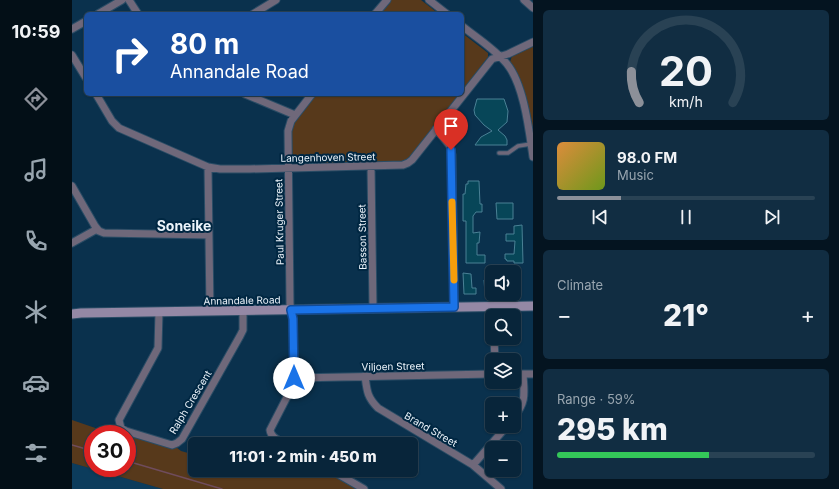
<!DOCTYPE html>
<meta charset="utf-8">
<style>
:root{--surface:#08253a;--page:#112d42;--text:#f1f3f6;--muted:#98a5af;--line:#294254;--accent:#8c9099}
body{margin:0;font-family:Inter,sans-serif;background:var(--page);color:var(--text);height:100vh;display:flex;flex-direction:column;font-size:15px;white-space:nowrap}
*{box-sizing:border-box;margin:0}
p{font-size:13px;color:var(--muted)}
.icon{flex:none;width:22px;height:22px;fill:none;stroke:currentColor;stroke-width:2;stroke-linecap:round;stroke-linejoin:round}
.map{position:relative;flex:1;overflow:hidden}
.drawer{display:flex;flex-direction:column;gap:10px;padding:10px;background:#041420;width:306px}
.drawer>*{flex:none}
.top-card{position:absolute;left:12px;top:12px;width:380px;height:84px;border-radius:6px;box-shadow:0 1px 3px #0004,0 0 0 1px var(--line);background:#1a4fa0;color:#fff;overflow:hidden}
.tools{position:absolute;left:413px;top:265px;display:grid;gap:8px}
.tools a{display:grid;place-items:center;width:36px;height:36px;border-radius:6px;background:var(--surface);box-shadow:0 1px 3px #0004,0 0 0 1px var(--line);font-size:20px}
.speed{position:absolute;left:12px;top:425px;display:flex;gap:8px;font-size:20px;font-weight:700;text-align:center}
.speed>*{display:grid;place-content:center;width:52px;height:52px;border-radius:50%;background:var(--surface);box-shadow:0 1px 3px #0004,0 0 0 1px var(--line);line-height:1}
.speed .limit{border:6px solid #d22;background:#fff;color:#111}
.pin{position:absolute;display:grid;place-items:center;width:34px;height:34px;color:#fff;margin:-41px -17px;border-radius:50% 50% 50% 0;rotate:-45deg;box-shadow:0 0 4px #0007}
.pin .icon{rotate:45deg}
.me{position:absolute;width:44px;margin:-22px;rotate:0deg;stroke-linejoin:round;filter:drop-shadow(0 0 3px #0008)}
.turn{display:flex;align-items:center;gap:14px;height:84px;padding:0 20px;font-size:18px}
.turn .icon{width:52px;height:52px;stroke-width:2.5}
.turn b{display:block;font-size:28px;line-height:34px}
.big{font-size:30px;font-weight:800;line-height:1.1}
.drawer .tile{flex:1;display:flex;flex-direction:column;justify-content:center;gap:6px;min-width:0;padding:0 14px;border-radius:6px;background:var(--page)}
.drawer .dial{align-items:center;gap:0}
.dial svg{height:104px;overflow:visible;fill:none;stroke:var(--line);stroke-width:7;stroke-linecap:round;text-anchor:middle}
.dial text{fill:var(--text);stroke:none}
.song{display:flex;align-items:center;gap:12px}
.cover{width:48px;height:48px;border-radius:6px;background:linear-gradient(135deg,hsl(30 70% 55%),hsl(80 70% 35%))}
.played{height:4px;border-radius:2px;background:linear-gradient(90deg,var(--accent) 25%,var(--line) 25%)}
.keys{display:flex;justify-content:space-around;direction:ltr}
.heat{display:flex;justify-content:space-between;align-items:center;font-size:22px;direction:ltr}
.charge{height:6px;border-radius:3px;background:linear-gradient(90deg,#34c759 59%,var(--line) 0)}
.trip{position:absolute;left:116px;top:437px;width:230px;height:40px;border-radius:6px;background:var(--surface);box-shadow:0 1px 3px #0004,0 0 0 1px var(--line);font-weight:800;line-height:40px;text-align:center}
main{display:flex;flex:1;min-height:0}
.tabs{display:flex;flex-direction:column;width:72px;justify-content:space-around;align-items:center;background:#030f17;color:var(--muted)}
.tabs .icon{width:28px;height:28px}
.tabs .current{color:var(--accent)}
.tabs b{font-size:18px;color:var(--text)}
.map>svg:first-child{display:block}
.built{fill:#0c3c5c}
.green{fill:#57391b}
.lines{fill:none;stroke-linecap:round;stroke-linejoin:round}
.stream{stroke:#6f4c5c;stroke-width:1.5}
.building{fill:#074658;stroke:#4a8195}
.lane-casing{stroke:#2a4c65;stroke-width:5.5}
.street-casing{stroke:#2a4c65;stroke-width:9}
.secondary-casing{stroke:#2a4c65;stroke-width:11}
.lane{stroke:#6f687a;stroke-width:3.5}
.street{stroke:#6f687a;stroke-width:7}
.secondary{stroke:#9488a5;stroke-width:9}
.route-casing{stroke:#114b97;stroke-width:10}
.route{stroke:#1a73e8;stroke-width:7}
.slow{stroke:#f59e0b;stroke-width:7}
.labels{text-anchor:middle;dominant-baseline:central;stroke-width:4;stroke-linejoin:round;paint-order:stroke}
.street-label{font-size:10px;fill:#ecf4fb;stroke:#002742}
.district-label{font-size:14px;font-weight:bold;fill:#ecf4fb;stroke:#002742}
</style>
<main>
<nav class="tabs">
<b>10:59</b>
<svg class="icon current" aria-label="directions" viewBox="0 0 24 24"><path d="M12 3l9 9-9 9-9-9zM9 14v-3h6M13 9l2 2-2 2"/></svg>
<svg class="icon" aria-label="music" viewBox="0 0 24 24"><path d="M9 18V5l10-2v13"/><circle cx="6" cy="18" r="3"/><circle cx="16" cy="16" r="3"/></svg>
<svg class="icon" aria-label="phone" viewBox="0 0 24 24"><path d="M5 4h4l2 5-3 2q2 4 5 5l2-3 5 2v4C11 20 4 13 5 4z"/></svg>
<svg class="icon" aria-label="climate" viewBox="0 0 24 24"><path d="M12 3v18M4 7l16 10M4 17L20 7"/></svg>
<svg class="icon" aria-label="car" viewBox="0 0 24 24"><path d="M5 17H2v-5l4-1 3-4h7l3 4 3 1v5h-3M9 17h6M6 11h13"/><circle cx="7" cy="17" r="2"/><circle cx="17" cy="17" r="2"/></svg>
<svg class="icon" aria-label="filters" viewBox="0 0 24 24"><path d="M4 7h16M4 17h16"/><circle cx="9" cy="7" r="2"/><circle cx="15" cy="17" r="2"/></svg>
</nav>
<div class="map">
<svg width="461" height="489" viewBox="0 0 461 489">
<rect width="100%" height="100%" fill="#0a314d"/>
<path class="built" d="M 0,463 L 91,489 L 0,489 Z"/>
<path class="green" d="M 319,0 L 349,0 L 367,14 L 308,14 Z
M 390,33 L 416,53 L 416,57 L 390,91 Z
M 461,45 L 461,131 L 445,74 L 438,62 L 440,56 Z
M 244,94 L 388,94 L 337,159 L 329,162 L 223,164 L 220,162 L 218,134 L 222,121 Z
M 0,420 L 35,432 L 46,427 L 53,434 L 21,434 L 21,468 L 55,468 L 55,435 L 104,447 L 109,451 L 123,455 L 123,470 L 252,470 L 285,489 L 91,489 L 0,463 Z"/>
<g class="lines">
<path class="stream" d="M 0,445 L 21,451
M 55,461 L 150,489"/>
</g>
<path class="building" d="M 405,99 L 432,99 L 436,111 L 435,122 L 426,130 L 433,136 L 435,140 L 435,145 L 403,145 L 409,137 L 420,131 L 412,125 L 403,115 L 402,110 Z
M 396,181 L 407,181 L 408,204 L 410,204 L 410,212 L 404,212 L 401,216 L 401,233 L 408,232 L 407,243 L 405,243 L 405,255 L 413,255 L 413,263 L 394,263 L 394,221 L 391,221 L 391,194 L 393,194 L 394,184 L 396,184 Z
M 424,203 L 441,203 L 441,219 L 425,219 Z
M 450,225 L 451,263 L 442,263 L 442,261 L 435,261 L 434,259 L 433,259 L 433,254 L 442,254 L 443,241 L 434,241 L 434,234 L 442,234 L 442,226 Z
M 391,273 L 399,274 L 400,288 L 404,288 L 404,294 L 392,294 Z
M 412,280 L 420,280 L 420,291 L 418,291 L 419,294 L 413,294 Z"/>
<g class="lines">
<g class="lane-casing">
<path id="lane" d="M 427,153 L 436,153 L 446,146 L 459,144"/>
</g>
<g class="street-casing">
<path id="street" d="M 57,0 L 66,14
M 357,0 L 375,14
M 452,0 L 461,8
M 26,14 L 50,0
M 181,14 L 204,0
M 303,14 L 315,0
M 390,26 C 405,38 423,49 435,64 C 452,85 457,130 461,157
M 0,29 L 14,21
M 0,55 L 14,78
M 24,94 L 40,121 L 47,128 L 136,167 L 148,169 L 178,169 L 331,165 L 336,163 L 340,160 L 420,59 L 436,54 L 461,42
M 173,94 L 223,115
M 364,129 L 378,146 L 380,155 L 382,307
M 299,166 L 301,309
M 136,167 L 138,311
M 0,186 L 23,226 L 27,231 L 32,233 L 137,235
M 0,243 L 25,229
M 422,307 L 422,316
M 87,312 L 86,348 L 47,420 L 49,428 L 54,431 L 100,445 L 105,443 L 110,439 L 168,336 L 171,330 L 171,311
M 422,338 L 423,360
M 442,374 L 461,374
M 293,376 C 295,391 295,397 306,408 L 401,465 L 429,489
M 222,378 L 420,374
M 442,417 C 455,401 452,393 451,374
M 213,444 C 207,440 199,438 198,430 L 216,395 L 222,378 L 221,319 L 218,304 L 216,131 L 219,121 L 240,94
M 401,465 L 435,426
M 259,470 L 292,489"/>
</g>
<g class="secondary-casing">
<path id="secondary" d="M 0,314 L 9,313 L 461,306"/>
</g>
<use href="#lane" class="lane"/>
<use href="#street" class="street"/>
<use href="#secondary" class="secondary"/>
</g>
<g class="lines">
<g class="route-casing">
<path id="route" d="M 222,378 L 221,319 L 219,310 L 382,307 L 379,150"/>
</g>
<use href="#route" class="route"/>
<path class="slow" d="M 380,202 L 382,280"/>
</g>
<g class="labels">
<g class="street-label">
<text transform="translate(256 157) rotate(-1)">Langenhoven Street</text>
<text transform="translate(207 222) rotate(-91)">Paul Kruger Street</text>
<text transform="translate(290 237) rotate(-91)">Basson Street</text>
<text transform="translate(170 300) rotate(-1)">Annandale Road</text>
<text transform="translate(321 366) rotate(-1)">Viljoen Street</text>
<text transform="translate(118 402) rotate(-59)">Ralph Crescent</text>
<text transform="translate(359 429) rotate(30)">Brand Street</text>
</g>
<g class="district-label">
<text x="112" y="225">Soneike</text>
</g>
</g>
</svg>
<div class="tools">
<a><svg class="icon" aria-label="sound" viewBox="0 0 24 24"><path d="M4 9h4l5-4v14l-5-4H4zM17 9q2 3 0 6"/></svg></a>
<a><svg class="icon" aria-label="search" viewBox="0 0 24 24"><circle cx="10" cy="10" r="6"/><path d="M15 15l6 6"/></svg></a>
<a><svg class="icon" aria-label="layers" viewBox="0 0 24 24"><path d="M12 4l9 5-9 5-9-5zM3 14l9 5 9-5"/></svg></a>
<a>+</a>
<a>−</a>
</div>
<div class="speed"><div class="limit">30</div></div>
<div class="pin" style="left:379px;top:150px;background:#d93025"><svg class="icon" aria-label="arrive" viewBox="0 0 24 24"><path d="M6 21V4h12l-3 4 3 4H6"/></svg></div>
<svg class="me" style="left:222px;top:378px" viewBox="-20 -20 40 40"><circle r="19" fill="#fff"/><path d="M0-13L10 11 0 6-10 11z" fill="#1a73e8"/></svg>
<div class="trip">11:01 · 2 min · 450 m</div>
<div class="top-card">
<div class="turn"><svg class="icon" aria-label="right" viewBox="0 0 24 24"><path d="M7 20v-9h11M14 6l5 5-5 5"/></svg><div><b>80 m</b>Annandale Road</div></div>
</div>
</div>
<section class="drawer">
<div class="tile dial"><svg viewBox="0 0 100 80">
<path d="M14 69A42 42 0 1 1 86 69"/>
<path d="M14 69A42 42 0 0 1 8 45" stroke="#8c9099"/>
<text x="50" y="56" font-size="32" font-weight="700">20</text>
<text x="50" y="72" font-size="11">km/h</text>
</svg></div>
<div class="tile">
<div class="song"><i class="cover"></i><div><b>98.0 FM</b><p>Music</p></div></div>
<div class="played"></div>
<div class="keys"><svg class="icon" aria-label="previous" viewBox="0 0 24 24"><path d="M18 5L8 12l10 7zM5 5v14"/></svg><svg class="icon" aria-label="pause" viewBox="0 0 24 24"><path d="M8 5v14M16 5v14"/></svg><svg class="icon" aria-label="next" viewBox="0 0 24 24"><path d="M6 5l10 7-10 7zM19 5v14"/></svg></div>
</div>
<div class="tile"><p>Climate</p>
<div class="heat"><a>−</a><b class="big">21°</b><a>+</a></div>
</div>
<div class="tile"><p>Range · 59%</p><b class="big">295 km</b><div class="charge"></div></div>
</section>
</main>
